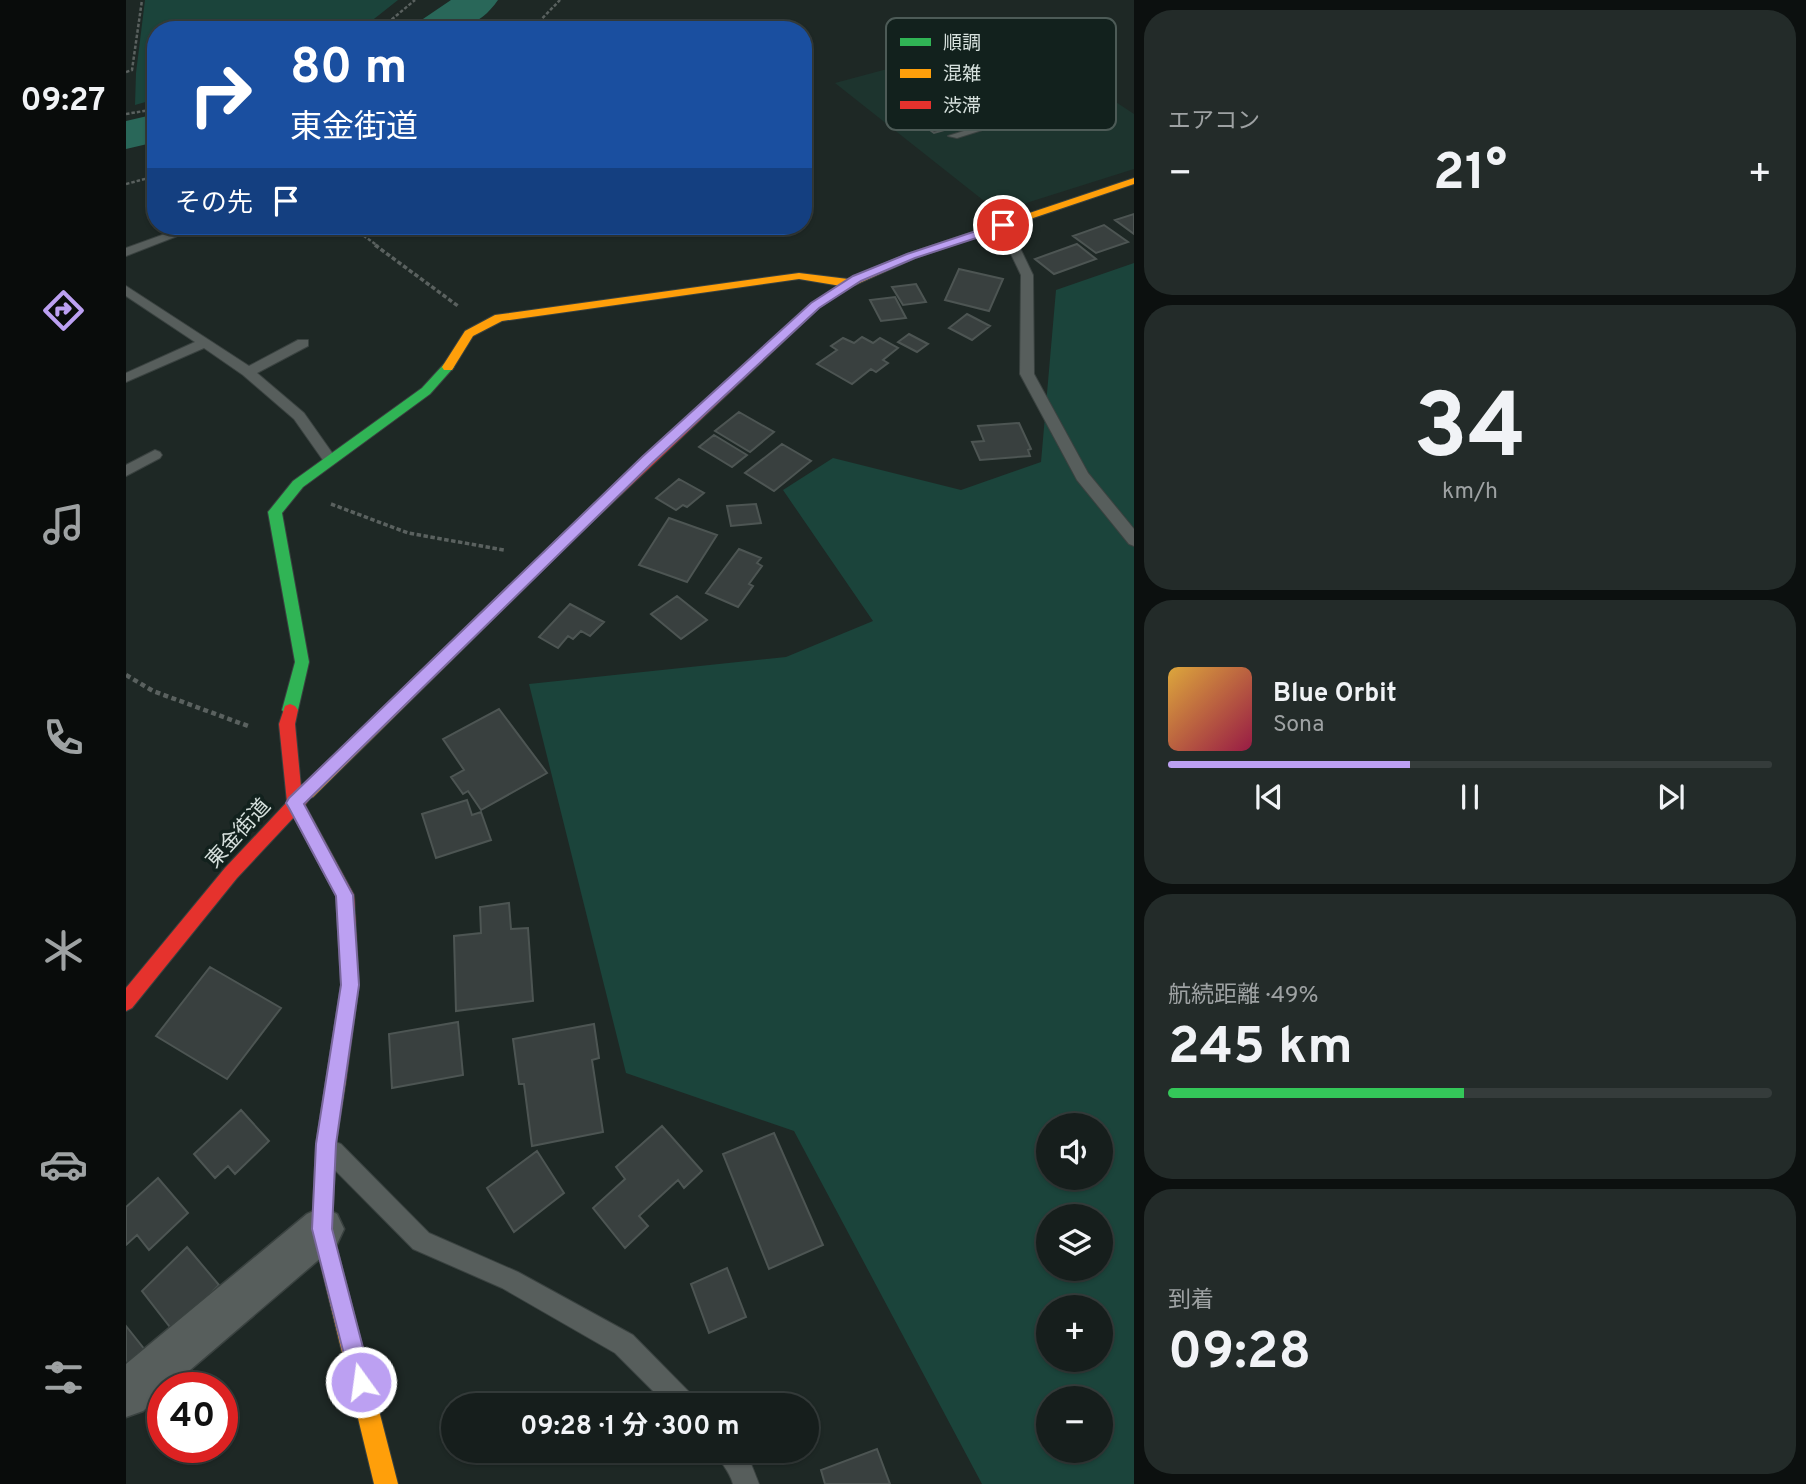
<!DOCTYPE html>
<html lang="ja">
<meta charset="utf-8">
<style>
:root{--surface:#161e1c;--page:#232b29;--text:#f1f3f6;--muted:#9ea2a3;--line:#353c3b;--accent:#bca0f2}
body{margin:0;font-family:Overpass,"Noto Sans JP",sans-serif;background:var(--page);color:var(--text);height:100vh;display:flex;flex-direction:column;font-size:26px;white-space:nowrap}
*{box-sizing:border-box;margin:0}
p{font-size:23px;color:var(--muted)}
.icon{flex:none;width:38px;height:38px;fill:none;stroke:currentColor;stroke-width:2;stroke-linecap:round;stroke-linejoin:round}
.map{position:relative;flex:1;overflow:hidden}
.side{display:flex;flex-direction:column;gap:10px;padding:10px;background:#0c100f;width:672px}
.side>*{flex:none}
.top-card{position:absolute;left:21px;top:21px;width:665px;height:214px;border-radius:28px;box-shadow:0 2px 5px #0004,0 0 0 2px var(--line);background:#1a4fa0;color:#fff;overflow:hidden}
.fabs{position:absolute;left:910px;top:1113px;display:grid;gap:14px}
.fabs a{display:grid;place-items:center;width:77px;height:77px;border-radius:50%;background:var(--surface);box-shadow:0 2px 5px #0004,0 0 0 2px var(--line);font-size:35px}
.speed{position:absolute;left:21px;top:1372px;display:flex;gap:14px;font-size:35px;font-weight:700;text-align:center}
.speed>*{display:grid;place-content:center;width:91px;height:91px;border-radius:50%;background:var(--surface);box-shadow:0 2px 5px #0004,0 0 0 2px var(--line);line-height:1}
.speed .limit{border:10px solid #d22;background:#fff;color:#111}
.pin{position:absolute;display:grid;place-items:center;width:60px;height:60px;color:#fff;margin:-30px;border:4px solid #fff;border-radius:50%;box-shadow:0 2px 7px #0007}
.me{position:absolute;width:77px;margin:-38px;rotate:346deg;stroke-linejoin:round;filter:drop-shadow(0 0 5px #0008)}
.turn{display:flex;align-items:center;gap:24px;height:147px;padding:0 28px;font-size:32px}
.turn .icon{width:91px;height:91px;stroke-width:2.5}
.turn b{display:block;font-size:49px;line-height:60px}
.then{display:flex;align-items:center;height:66px;padding:0 28px;background:#0003;gap:14px;font-size:26px}
.big{font-size:52px;font-weight:700;line-height:1.1}
.side .tile{flex:1;display:flex;flex-direction:column;justify-content:center;gap:10px;min-width:0;padding:0 24px;border-radius:28px;background:var(--page)}
.side .dial{align-items:center;gap:0}
.dial b{font-size:91px;line-height:1}
.song{display:flex;align-items:center;gap:21px}
.cover{width:84px;height:84px;border-radius:10px;background:linear-gradient(135deg,hsl(40 70% 55%),hsl(340 70% 35%))}
.played{height:7px;border-radius:4px;background:linear-gradient(90deg,var(--accent) 40%,var(--line) 40%)}
.keys{display:flex;justify-content:space-around;direction:ltr}
.heat{display:flex;justify-content:space-between;align-items:center;font-size:38px;direction:ltr}
.charge{height:10px;border-radius:5px;background:linear-gradient(90deg,#34c759 49%,var(--line) 0)}
.trip{position:absolute;left:315px;top:1393px;width:378px;height:70px;border-radius:35px;background:var(--surface);box-shadow:0 2px 5px #0004,0 0 0 2px var(--line);font-weight:700;line-height:70px;text-align:center}
main{display:flex;flex:1;min-height:0}
.tab-bar{display:flex;flex-direction:column;width:126px;justify-content:space-around;align-items:center;background:#090c0b;color:var(--muted)}
.tab-bar .icon{width:49px;height:49px}
.tab-bar .active{color:var(--accent)}
.tab-bar b{font-size:32px;color:var(--text)}
.map>svg:first-child{display:block}
.built{fill:#1d342e}
.green{fill:#1b443b;fill-rule:evenodd}
.lines{fill:none;stroke-linecap:round;stroke-linejoin:round}
.river{fill:#296759;fill-rule:evenodd}
.building{fill:#39403f;stroke:#4d5553;stroke-width:2}
.lane-casing{stroke:#3a4240;stroke-width:2}
.street-casing{stroke:#3a4240;stroke-width:3}
.fast-casing{stroke:#3a4240;stroke-width:2}
.slow-casing{stroke:#3a4240;stroke-width:2}
.jam-casing{stroke:#3a4240;stroke-width:2}
.path-far2{stroke:#5a615f;stroke-width:2.5;stroke-dasharray:3.5 2;stroke-linecap:butt}
.path-far1{stroke:#5a615f;stroke-width:3.5;stroke-dasharray:4.5 2.5;stroke-linecap:butt}
.path{stroke:#5a615f;stroke-width:4.5;stroke-dasharray:5 3.5;stroke-linecap:butt}
.lane{fill:#575e5c;fill-rule:evenodd}
.street{fill:#575e5c;fill-rule:evenodd}
.fast{fill:#30b455;fill-rule:evenodd}
.slow{fill:#ff9f0a;fill-rule:evenodd}
.jam{fill:#e5322d;fill-rule:evenodd}
.route{fill:#bca0f2;stroke:#7a689d;stroke-width:2}
.labels{text-anchor:middle;dominant-baseline:central;stroke-width:7;stroke-linejoin:round;paint-order:stroke}
.street-label{font-size:21px;fill:#d7e1de;stroke:#12211d}
.key{fill:#12211d;stroke:#4d5b57;stroke-width:2}
.key-label{font-size:19px;fill:#d7e1de}
</style>
<main>
<nav class="tab-bar">
<b>09:27</b>
<svg class="icon active" aria-label="directions" viewBox="0 0 24 24"><path d="M12 3l9 9-9 9-9-9zM9 14v-3h6M13 9l2 2-2 2"/></svg>
<svg class="icon" aria-label="music" viewBox="0 0 24 24"><path d="M9 18V5l10-2v13"/><circle cx="6" cy="18" r="3"/><circle cx="16" cy="16" r="3"/></svg>
<svg class="icon" aria-label="phone" viewBox="0 0 24 24"><path d="M5 4h4l2 5-3 2q2 4 5 5l2-3 5 2v4C11 20 4 13 5 4z"/></svg>
<svg class="icon" aria-label="climate" viewBox="0 0 24 24"><path d="M12 3v18M4 7l16 10M4 17L20 7"/></svg>
<svg class="icon" aria-label="car" viewBox="0 0 24 24"><path d="M5 17H2v-5l4-1 3-4h7l3 4 3 1v5h-3M9 17h6M6 11h13"/><circle cx="7" cy="17" r="2"/><circle cx="17" cy="17" r="2"/></svg>
<svg class="icon" aria-label="filters" viewBox="0 0 24 24"><path d="M4 7h16M4 17h16"/><circle cx="9" cy="7" r="2"/><circle cx="15" cy="17" r="2"/></svg>
</nav>
<div class="map">
<svg width="1008" height="1484" viewBox="0 0 1008 1484">
<rect width="100%" height="100%" fill="#1e2825"/>
<path class="built" d="M 888,35 L 1008,114 L 1008,169 L 872,212 L 709,83 Z"/>
<path class="green" d="M 19,0 L 272,0 L 234,30 L 30,30 L 30,99 L 9,105 L 10,73 Z
M 1008,263 L 1008,1484 L 856,1484 L 668,1131 L 500,1073 L 403,684 L 660,657 L 747,621 L 657,490 L 707,458 L 835,490 L 915,462 L 930,290 ZM 922,1125 L 975,1125 L 975,1178 L 922,1178 ZM 922,1216 L 975,1216 L 975,1269 L 922,1269 ZM 922,1307 L 975,1307 L 975,1360 L 922,1360 ZM 922,1398 L 975,1398 L 975,1451 L 922,1451 Z"/>
<g class="lines">
<path class="river" d="M 325,0 L 372,0 C 349,33 323,30 288,30 L 294,21 Z
M 30,114 L 30,142 L 0,149 L 0,121 Z"/>
</g>
<path class="building" d="M 932,90 L 940,96 L 808,133 L 801,128 Z
M 1008,214 L 1008,234 L 989,220 Z
M 978,225 L 1002,242 L 970,253 L 947,236 Z
M 951,244 L 970,259 L 928,274 L 909,259 Z
M 833,269 L 877,279 L 863,311 L 819,300 Z
M 790,284 L 800,302 L 777,305 L 766,287 Z
M 769,297 L 780,318 L 755,321 L 744,300 Z
M 841,314 L 864,326 L 846,340 L 823,328 Z
M 783,334 L 802,344 L 791,352 L 772,342 Z
M 736,337 L 747,343 L 754,338 L 772,348 L 757,360 L 762,363 L 750,372 L 745,369 L 726,384 L 691,364 L 711,350 L 705,346 L 717,338 L 728,343 Z
M 613,412 L 648,432 L 624,452 L 589,431 Z
M 893,423 L 905,449 L 902,450 L 904,456 L 854,460 L 846,442 L 858,441 L 852,426 Z
M 588,435 L 621,455 L 606,467 L 573,447 Z
M 656,444 L 685,461 L 648,491 L 619,473 Z
M 553,479 L 578,493 L 561,507 L 557,505 L 550,510 L 530,498 Z
M 630,504 L 635,523 L 605,526 L 601,506 Z
M 543,518 L 591,535 L 561,582 L 513,565 Z
M 613,549 L 635,558 L 631,563 L 636,566 L 623,584 L 627,586 L 612,607 L 580,593 Z
M 551,596 L 581,620 L 555,639 L 525,614 Z
M 444,604 L 478,622 L 464,636 L 455,631 L 447,639 L 442,636 L 432,648 L 413,637 Z
M 373,709 L 421,773 L 355,810 L 342,791 L 337,794 L 325,777 L 338,770 L 317,739 Z
M 341,800 L 346,815 L 355,812 L 365,840 L 310,858 L 296,814 Z
M 383,903 L 385,929 L 402,928 L 407,1001 L 330,1011 L 328,936 L 355,933 L 354,907 Z
M 84,967 L 155,1008 L 101,1079 L 30,1036 Z
M 332,1022 L 337,1075 L 266,1088 L 263,1034 Z
M 468,1024 L 473,1058 L 466,1060 L 477,1132 L 406,1146 L 398,1084 L 393,1084 L 387,1039 Z
M 115,1110 L 143,1141 L 109,1174 L 102,1166 L 89,1178 L 68,1154 Z
M 536,1126 L 576,1171 L 558,1188 L 552,1180 L 513,1216 L 522,1226 L 499,1248 L 467,1208 L 499,1179 L 490,1167 Z
M 648,1133 L 697,1245 L 643,1269 L 597,1154 Z
M 411,1151 L 438,1193 L 388,1232 L 361,1188 Z
M 32,1178 L 62,1213 L 23,1250 L 11,1235 L 0,1245 L 0,1207 Z
M 61,1247 L 93,1285 L 47,1331 L 16,1291 Z
M 601,1268 L 620,1317 L 583,1333 L 565,1284 Z
M 0,1326 L 19,1350 L 0,1369 Z
M 751,1449 L 764,1484 L 699,1484 L 695,1470 Z"/>
<g class="lines">
<g class="lane-casing">
<path id="lane" d="M 933,101 L 942,103 L 831,138 L 822,136 Z
M 877,221 L 883,225 L 907,275 L 908,374 L 962,473 L 1008,529 L 1008,546 L 1003,544 L 951,480 L 894,374 L 895,275 L 871,225 Z
M 61,226 L 77,226 L 0,256 L 0,248 Z
M 0,286 L 123,366 L 172,340 L 182,340 L 182,346 L 131,373 L 178,413 L 209,457 L 211,460 L 209,463 L 199,463 L 168,419 L 117,375 L 78,348 L 0,382 L 0,373 L 69,342 L 0,296 Z
M 29,450 L 34,452 L 36,455 L 34,458 L 0,476 L 0,465 Z
M 207,1141 L 215,1144 L 303,1233 L 392,1272 L 507,1335 L 567,1396 L 570,1405 L 541,1405 L 489,1353 L 376,1288 L 287,1249 L 199,1160 L 196,1152 L 199,1144 Z
M 589,1451 L 620,1451 L 633,1484 L 607,1484 C 603,1470 595,1464 589,1451 Z"/>
</g>
<g class="street-casing">
<path id="street" d="M 196,1207 L 211,1214 L 218,1229 L 211,1244 L 43,1388 L 37,1388 L 37,1393 L 17,1411 L 0,1417 L 0,1364 L 181,1214 Z"/>
</g>
<g class="fast-casing">
<path id="fast" d="M 322,363 L 328,367 L 304,394 L 177,487 L 156,513 L 183,662 L 172,710 L 169,714 L 159,714 L 156,710 L 169,662 L 142,512 L 167,481 L 296,388 L 318,364 Z"/>
</g>
<g class="slow-casing">
<path id="slow" d="M 1008,178 L 1008,184 L 789,258 L 729,285 L 721,287 L 673,279 L 376,321 L 347,336 L 326,370 L 318,370 L 316,367 L 339,331 L 369,315 L 673,273 L 722,279 L 781,254 Z
M 445,529 L 452,534 L 450,537 L 187,797 L 181,799 L 175,797 L 173,792 L 175,787 L 440,531 Z
M 210,1070 L 217,1073 L 220,1080 L 210,1144 L 206,1229 L 272,1484 L 248,1484 L 186,1229 L 190,1144 L 200,1080 L 203,1073 Z"/>
</g>
<g class="jam-casing">
<path id="jam" d="M 721,281 L 727,284 L 725,286 L 693,308 L 450,537 L 440,537 L 438,534 L 440,531 L 685,304 Z
M 164,704 L 169,706 L 172,710 L 169,724 L 175,787 L 181,785 L 187,787 L 189,792 L 179,805 L 228,895 L 233,985 L 220,1080 L 217,1087 L 210,1090 L 203,1087 L 200,1080 L 215,985 L 210,896 L 168,817 L 111,878 L 6,1008 L 0,1011 L 0,988 L 99,868 L 161,802 L 153,724 L 159,706 Z"/>
</g>
<path class="path-far2" d="M 253,30 L 289,0
M 405,30 L 434,0
M 0,72 L 6,70 L 16,0
M 0,114 L 30,109
M 0,184 L 30,176
M 224,226 L 252,246"/>
<path class="path-far1" d="M 249,245 L 332,306
M 205,504 L 282,533 L 378,550"/>
<path class="path" d="M 0,675 L 27,691 L 122,726"/>
<use href="#lane" class="lane"/>
<use href="#street" class="street"/>
<use href="#fast" class="fast"/>
<use href="#slow" class="slow"/>
<use href="#jam" class="jam"/>
</g>
<path class="route" d="M 877,222 L 882,225 L 881,228 L 789,258 L 735,281 L 693,308 L 525,464 L 178,804 L 227,895 L 233,985 L 210,1144 L 206,1229 L 246,1382 L 243,1390 L 235,1393 L 227,1390 L 186,1229 L 190,1144 L 215,985 L 210,896 L 163,808 L 160,803 L 163,798 L 516,457 L 685,303 L 727,276 L 781,254 Z"/>
<g class="labels">
<g class="street-label">
<text transform="translate(113 834) rotate(-48)">東金街道</text>
</g>
</g>
<rect x="760" y="18" width="230" height="112" rx="10" class="key"/>
<rect x="774" y="38" width="31" height="8" fill="#30b455"/>
<rect x="774" y="69" width="31" height="9" fill="#ff9f0a"/>
<rect x="774" y="101" width="31" height="8" fill="#e5322d"/>
<g class="key-label">
<text x="817" y="49">順調</text>
<text x="817" y="80">混雑</text>
<text x="817" y="112">渋滞</text>
</g>
</svg>
<div class="fabs">
<a><svg class="icon" aria-label="sound" viewBox="0 0 24 24"><path d="M4 9h4l5-4v14l-5-4H4zM17 9q2 3 0 6"/></svg></a>
<a><svg class="icon" aria-label="layers" viewBox="0 0 24 24"><path d="M12 4l9 5-9 5-9-5zM3 14l9 5 9-5"/></svg></a>
<a>+</a>
<a>−</a>
</div>
<div class="speed"><div class="limit">40</div></div>
<div class="pin" style="left:877px;top:225px;background:#d93025"><svg class="icon" aria-label="arrive" viewBox="0 0 24 24"><path d="M6 21V4h12l-3 4 3 4H6"/></svg></div>
<svg class="me" style="left:235px;top:1382px" viewBox="-20 -20 40 40"><circle r="17" fill="#bca0f2" stroke="#fff" stroke-width="3"/><path d="M0-11L8 9 0 5-8 9z" fill="#fff"/></svg>
<div class="trip">09:28 · 1 分 · 300 m</div>
<div class="top-card">
<div class="turn"><svg class="icon" aria-label="right" viewBox="0 0 24 24"><path d="M7 20v-9h11M14 6l5 5-5 5"/></svg><div><b>80 m</b>東金街道</div></div>
<div class="then">その先<svg class="icon" aria-label="arrive" viewBox="0 0 24 24"><path d="M6 21V4h12l-3 4 3 4H6"/></svg></div>
</div>
</div>
<section class="side">
<div class="tile"><p>エアコン</p>
<div class="heat"><a>−</a><b class="big">21°</b><a>+</a></div>
</div>
<div class="tile dial"><b>34</b><p>km/h</p></div>
<div class="tile">
<div class="song"><i class="cover"></i><div><b>Blue Orbit</b><p>Sona</p></div></div>
<div class="played"></div>
<div class="keys"><svg class="icon" aria-label="previous" viewBox="0 0 24 24"><path d="M18 5L8 12l10 7zM5 5v14"/></svg><svg class="icon" aria-label="pause" viewBox="0 0 24 24"><path d="M8 5v14M16 5v14"/></svg><svg class="icon" aria-label="next" viewBox="0 0 24 24"><path d="M6 5l10 7-10 7zM19 5v14"/></svg></div>
</div>
<div class="tile"><p>航続距離 · 49%</p><b class="big">245 km</b><div class="charge"></div></div>
<div class="tile"><p>到着</p><b class="big">09:28</b></div>
</section>
</main>
